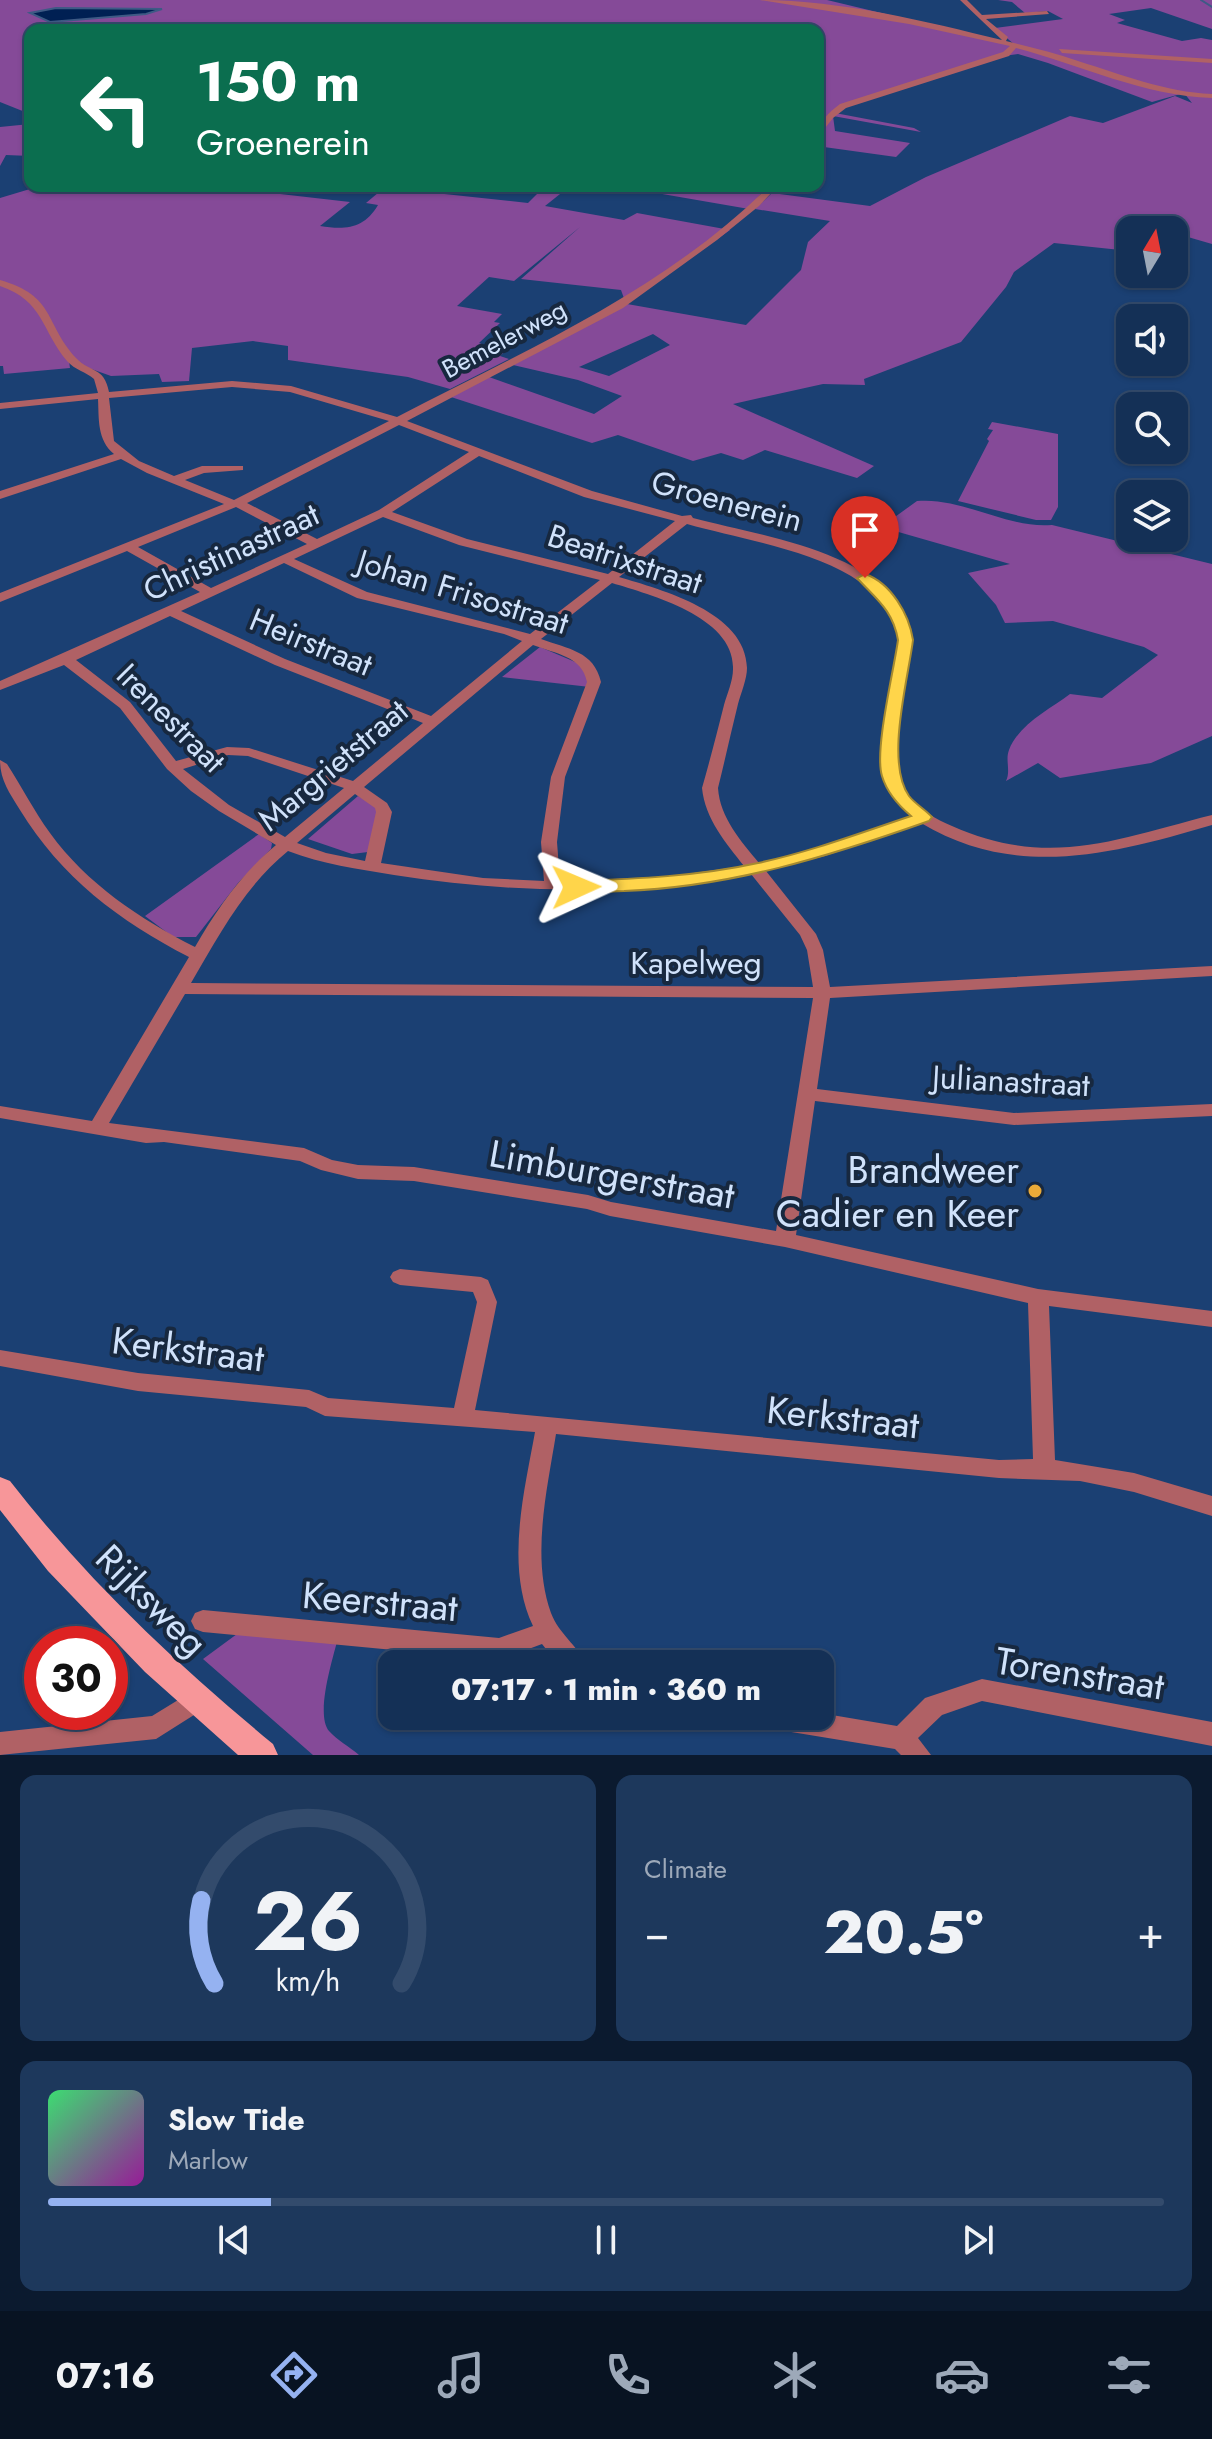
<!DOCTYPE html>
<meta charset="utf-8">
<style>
:root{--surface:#143056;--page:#1d385c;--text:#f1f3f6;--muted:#9da9b9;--line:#334b6c;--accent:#95b2f1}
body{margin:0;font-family:Jost,sans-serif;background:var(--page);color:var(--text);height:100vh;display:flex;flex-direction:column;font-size:30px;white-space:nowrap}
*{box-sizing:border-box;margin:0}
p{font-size:26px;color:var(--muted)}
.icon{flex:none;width:44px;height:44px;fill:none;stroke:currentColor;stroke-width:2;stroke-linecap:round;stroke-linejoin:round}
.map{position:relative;height:1755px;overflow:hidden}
.details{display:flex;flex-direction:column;gap:20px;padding:20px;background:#0b1a2f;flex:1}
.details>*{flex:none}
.banner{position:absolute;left:24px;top:24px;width:800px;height:168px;border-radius:16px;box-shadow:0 2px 6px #0004,0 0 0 2px var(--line);background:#0b6e4f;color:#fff;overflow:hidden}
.needle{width:52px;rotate:10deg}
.tools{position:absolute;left:1116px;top:216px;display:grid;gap:16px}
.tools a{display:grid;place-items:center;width:72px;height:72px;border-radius:16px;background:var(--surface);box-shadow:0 2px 6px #0004,0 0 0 2px var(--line);font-size:40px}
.speed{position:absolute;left:24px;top:1626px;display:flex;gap:16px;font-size:40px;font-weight:700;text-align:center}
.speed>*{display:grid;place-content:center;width:104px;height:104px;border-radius:50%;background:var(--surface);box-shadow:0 2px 6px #0004,0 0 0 2px var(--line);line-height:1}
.speed .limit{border:12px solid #d22;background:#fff;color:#111}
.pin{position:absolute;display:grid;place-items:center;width:68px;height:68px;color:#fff;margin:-82px -34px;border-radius:50% 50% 50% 0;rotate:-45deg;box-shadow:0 0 8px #0007}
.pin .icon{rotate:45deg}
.me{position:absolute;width:88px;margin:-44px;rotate:89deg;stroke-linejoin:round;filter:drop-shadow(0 0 6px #0008)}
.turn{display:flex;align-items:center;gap:28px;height:168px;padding:0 40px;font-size:36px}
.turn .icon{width:104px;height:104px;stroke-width:2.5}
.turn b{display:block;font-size:56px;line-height:68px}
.big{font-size:60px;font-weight:800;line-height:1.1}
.details .card{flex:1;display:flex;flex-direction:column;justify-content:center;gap:12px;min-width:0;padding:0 28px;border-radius:16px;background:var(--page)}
.details .dial{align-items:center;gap:0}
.dial svg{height:208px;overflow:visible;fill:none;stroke:var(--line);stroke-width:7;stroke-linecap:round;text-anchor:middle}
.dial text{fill:var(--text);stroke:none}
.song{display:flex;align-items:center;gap:24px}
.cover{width:96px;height:96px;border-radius:12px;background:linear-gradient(135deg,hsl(140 70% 55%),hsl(300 70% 35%))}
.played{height:8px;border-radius:4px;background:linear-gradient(90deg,var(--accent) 20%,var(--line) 20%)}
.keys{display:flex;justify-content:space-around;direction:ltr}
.heat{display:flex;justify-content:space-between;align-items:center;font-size:44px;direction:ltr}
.details .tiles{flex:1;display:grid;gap:20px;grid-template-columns:1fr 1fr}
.card:last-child{grid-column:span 2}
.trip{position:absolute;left:378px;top:1650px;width:456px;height:80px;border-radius:16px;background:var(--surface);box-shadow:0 2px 6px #0004,0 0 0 2px var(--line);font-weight:800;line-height:80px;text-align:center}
.menu{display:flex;height:128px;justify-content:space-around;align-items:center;background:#081322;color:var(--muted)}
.menu .icon{width:56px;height:56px}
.menu .on{color:var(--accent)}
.menu b{font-size:36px;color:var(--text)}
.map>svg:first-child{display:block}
.green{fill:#854a98;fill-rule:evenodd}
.water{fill:#002053;stroke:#3e5a85;stroke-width:2}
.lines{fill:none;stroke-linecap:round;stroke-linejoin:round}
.stream{stroke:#3e5a85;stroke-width:2}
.minor{fill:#b06165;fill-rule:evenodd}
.major{fill:#f79699;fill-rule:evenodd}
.route{fill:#ffd54a;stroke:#a68a30;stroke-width:2}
.poi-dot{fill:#eaaa38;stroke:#17283f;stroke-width:3}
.labels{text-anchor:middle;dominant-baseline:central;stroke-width:8;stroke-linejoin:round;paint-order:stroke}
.far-street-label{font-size:26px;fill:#d0e2fb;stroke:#17283f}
.street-label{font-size:32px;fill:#d0e2fb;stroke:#17283f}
.near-poi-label{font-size:38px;fill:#d0e2fb;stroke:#17283f;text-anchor:end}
.near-street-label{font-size:38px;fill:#d0e2fb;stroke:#17283f}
</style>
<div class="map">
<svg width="1212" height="1755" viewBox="0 0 1212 1755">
<rect width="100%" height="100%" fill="#1b4073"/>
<path class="green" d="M 0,0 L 827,0 L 1015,45 L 995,28 L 1063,19 L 1048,11 L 1025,13 L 1012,2 L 998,0 L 1212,0 L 1212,29 L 1151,8 L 1109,14 L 1125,20 L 1117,23 L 1182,41 L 1201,38 L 1212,40 L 1212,244 L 1181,235 L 1174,245 L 1174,230 L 1130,230 L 1130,251 L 1054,243 L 1014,272 L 1006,287 L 961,342 L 864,379 L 865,385 L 823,384 L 733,404 L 874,466 L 857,478 L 765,450 L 743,460 L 721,453 L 693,461 L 618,435 L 592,443 L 451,397 L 489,377 L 594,414 L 622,396 L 578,380 L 513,365 L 626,304 L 621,290 L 521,279 L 580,227 L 514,281 L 489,277 L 457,306 L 502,314 L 494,322 L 500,323 L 479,343 L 504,352 L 500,356 L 509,359 L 450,389 L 408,377 L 288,360 L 288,346 L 253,341 L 192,348 L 189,381 L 162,382 L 159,374 L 111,376 L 69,361 L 70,368 L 4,374 L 3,366 L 0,366 L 0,198 L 40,186 L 211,186 L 350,202 L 320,226 C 345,230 364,229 378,205 L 366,203 L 385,187 L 377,186 L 443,186 L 435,193 L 528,203 L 545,186 L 570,186 L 545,206 L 624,220 L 637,213 L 730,230 L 627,304 L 746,325 L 801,270 L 808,242 L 830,221 L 755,209 L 772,193 L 870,206 L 926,177 L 1070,116 L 1103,123 L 1175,96 L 1192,103 L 1184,93 L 1152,102 L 1048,63 L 1018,54 L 1004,56 L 855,102 L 835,113 L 914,128 L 921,132 L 833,116 L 835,131 L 910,143 L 896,157 L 824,147 L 818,153 L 818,30 L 30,30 L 30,114 L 0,102 ZM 653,334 L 670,345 L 609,376 L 579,367 Z
M 30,124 L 30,156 L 6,155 L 0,166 L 0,127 Z
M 616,186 L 767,186 L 749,209 Z
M 992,422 L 1058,434 L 1058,507 L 1051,520 L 1036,520 L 958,501 L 989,441 L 987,439 L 993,430 L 988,429 Z
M 917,501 C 963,497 1007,529 1052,525 L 1212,564 L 1212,736 L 1151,763 L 1060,778 L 1038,763 L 1006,781 C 1011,771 1005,760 1009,750 C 1018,725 1050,709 1070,694 L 1102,698 L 1158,655 L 1144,647 L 1053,621 L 1005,623 L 996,605 L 968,573 L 1010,564 L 881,527 Z
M 540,647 L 587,667 L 590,687 L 502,677 Z
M 358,796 L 380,808 L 368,852 L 352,854 L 308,839 Z
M 259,834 L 272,843 L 271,849 L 238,883 L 196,937 L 173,937 L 145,916 Z
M 237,1634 L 338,1638 C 333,1658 315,1714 329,1731 C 337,1740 350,1747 359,1755 L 313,1755 L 203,1659 Z"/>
<path class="water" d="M 56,8 L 162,9 L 146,14 L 50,22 L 30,13 Z"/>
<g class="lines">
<path class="stream" d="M 1201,0 L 1212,7"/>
<path class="minor" d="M 760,0 C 840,0 924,21 1002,40 L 960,0 L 967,0 L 982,15 L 1047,11 L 1049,14 L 986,19 L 1008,37 L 1006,41 C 1030,47 1055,53 1078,61 C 1123,75 1165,92 1212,94 L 1212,98 C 1144,96 1081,65 1016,48 L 1009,56 L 846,108 L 833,118 L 818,137 C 818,122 828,113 840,104 L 1003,52 L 1010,46 L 909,24 Z
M 1059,49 L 1212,59 L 1212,63 L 1062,53 Z
M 769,186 L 778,186 L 759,206 L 717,240 L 623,308 L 407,421 L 592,491 L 682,516 L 691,515 L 693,518 C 753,534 853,548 893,598 C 902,609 913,626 913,641 C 912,651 909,662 907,671 C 902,695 898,719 896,743 C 894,788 912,809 952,826 C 1049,869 1117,839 1212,815 L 1212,825 C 1113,854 1016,880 921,823 L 825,856 L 766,871 L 816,934 L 823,950 L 830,987 L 1212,966 L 1212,976 L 830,998 L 817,1089 L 1014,1113 L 1212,1104 L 1212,1116 L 1014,1125 L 815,1101 L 796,1235 L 1038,1289 L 1212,1311 L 1212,1327 L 1049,1306 L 1055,1460 L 1134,1473 L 1212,1496 L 1212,1516 L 1134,1492 L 1080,1481 L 999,1478 L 556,1434 C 547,1490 531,1557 551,1613 C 559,1634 577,1645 586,1664 L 558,1664 L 542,1644 L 499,1660 L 203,1632 L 195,1629 L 191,1621 L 195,1613 L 203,1610 L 499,1638 L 533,1626 C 505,1567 524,1493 535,1432 L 325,1416 L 306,1407 L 138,1391 L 0,1366 L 0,1350 L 138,1373 L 309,1390 L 328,1398 L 454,1408 L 477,1302 L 473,1292 L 400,1285 L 393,1282 L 390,1277 L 393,1272 L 400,1269 L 481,1277 L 488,1280 L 497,1302 L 475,1410 L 999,1460 L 1033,1459 L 1028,1303 L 785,1247 L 610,1216 L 587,1209 L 414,1181 L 358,1179 L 321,1170 L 300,1161 L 164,1142 L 146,1143 L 0,1118 L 0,1106 L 92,1121 L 189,957 C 119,921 61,877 20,810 C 9,792 0,780 0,760 L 7,764 C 22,787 34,811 50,833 C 87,884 140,919 195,947 C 217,909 242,873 276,845 L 219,811 L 191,791 L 167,769 L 120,708 L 64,665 L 0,690 L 0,681 L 200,592 L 127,551 L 0,602 L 0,593 L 224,504 L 147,473 L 121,459 L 0,499 L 0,491 L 114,454 C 97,440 99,419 98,399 L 0,409 L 0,403 L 98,393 L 94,379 C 86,372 75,370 67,361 C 41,330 44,301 0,286 L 0,280 C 56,296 44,323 76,358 C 90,373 104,366 109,392 L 232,381 L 291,386 L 397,417 C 526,350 665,290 769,186 ZM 232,387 L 290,392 L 389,421 L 234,500 L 185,480 L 204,473 L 243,470 L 243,466 L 202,466 L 174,476 L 139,461 L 114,441 L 109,398 ZM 399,425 L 469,452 L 379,510 L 317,539 L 247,503 ZM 479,456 L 584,497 L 675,521 L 608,574 L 467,539 L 392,512 ZM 236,507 L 307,544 L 211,588 L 138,547 ZM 383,517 L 459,545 L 600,580 L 530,634 L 367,592 L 294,559 ZM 687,524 C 737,538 807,549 851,576 C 873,590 894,609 898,637 C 900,648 895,662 893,673 C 883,723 866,779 911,816 L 814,849 L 759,863 C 741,841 720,818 718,788 C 725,760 731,732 738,704 C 741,693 747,679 747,668 C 746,612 662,590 619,577 ZM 284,563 L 357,598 L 504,634 L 522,641 L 431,716 L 285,659 L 181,611 ZM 612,583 C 651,595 735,617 733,669 C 733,681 727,694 724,705 C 717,733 710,760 702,788 C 705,819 726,843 744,866 L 665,877 L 560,881 L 557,842 L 565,777 L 601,682 C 594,651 568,649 541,639 ZM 170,616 L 275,665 L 423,723 L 353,781 L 249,748 L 227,747 L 176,761 L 130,702 L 76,660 ZM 533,645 C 556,654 582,656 587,682 L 551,777 L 541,842 L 544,881 L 483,878 L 381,863 L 392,812 L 387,803 L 364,787 ZM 228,755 L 248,756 L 344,788 L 285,837 L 229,805 L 183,769 ZM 355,794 L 375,808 L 376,812 L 365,861 L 326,853 L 297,843 ZM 288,851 C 322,864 358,869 394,875 C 514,894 631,895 751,874 L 800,935 L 807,950 L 813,987 L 191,983 C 219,935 245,886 288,851 ZM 185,994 L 813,998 L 776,1231 L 611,1202 L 588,1195 L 414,1167 L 358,1165 L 332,1160 L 304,1148 L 109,1123 Z
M 982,1679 L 1212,1722 L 1212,1746 L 982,1701 L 942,1715 L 918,1738 L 931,1755 L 901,1755 L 895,1749 L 767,1728 L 758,1724 L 755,1716 L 820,1716 L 820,1713 L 897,1726 L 925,1698 Z
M 196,1689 L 205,1692 L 208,1700 L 205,1708 L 156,1739 L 0,1755 L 0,1732 L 152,1716 Z"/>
<path class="major" d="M 0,1477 L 10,1481 C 87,1580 176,1664 273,1744 L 278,1755 L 238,1755 L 145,1672 L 48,1571 L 0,1510 Z"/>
</g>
<path class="route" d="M 865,574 C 891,583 909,614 913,640 C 908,680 885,762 909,796 C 915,804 925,809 932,817 L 929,821 C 830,856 731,887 624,891 C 607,891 586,895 569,891 L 566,887 L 576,881 C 636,879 699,876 758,863 C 810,852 860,833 911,816 C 898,805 887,793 882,776 C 874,750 894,670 898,640 C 893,610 876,599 857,578 Z"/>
<circle class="poi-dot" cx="1035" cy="1191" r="8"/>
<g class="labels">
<g class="far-street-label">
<text transform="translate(504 339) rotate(-28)">Bemelerweg</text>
</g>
<g class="street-label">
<text transform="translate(727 501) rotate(15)">Groenerein</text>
<text transform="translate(231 552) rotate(-25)">Christinastraat</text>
<text transform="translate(625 559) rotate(18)">Beatrixstraat</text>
<text transform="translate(463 592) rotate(17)">Johan Frisostraat</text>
<text transform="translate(311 642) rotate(22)">Heirstraat</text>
<text transform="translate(171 718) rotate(45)">Irenestraat</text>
<text transform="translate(333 765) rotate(-40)">Margrietstraat</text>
<text x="696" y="963">Kapelweg</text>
<text transform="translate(1011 1081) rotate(3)">Julianastraat</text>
</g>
<g class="near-poi-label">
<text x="1019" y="1169">Brandweer<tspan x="1019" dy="44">Cadier en Keer</tspan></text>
</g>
<g class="near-street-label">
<text transform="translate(612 1174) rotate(10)">Limburgerstraat</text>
<text transform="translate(188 1349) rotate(7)">Kerkstraat</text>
<text transform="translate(843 1417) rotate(6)">Kerkstraat</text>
<text transform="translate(152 1600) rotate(45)">Rijksweg</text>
<text transform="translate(380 1601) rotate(5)">Keerstraat</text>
<text transform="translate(1080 1673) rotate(9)">Torenstraat</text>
</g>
</g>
</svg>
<div class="tools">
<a><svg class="needle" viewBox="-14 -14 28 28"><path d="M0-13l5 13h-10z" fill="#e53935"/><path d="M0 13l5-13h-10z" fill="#9da9b9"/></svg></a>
<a><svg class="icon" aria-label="sound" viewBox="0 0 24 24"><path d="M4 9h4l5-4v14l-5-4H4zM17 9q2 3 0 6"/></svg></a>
<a><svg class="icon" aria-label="search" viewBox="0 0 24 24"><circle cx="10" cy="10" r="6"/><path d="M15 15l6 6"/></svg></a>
<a><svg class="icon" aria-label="layers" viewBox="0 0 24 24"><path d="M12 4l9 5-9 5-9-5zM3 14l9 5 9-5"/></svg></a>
</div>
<div class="speed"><div class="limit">30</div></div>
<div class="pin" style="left:865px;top:578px;background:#d93025"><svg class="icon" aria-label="arrive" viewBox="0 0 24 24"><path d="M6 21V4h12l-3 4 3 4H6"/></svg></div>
<svg class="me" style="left:576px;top:887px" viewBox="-20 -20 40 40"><path d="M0-17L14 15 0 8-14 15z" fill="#ffd54a" stroke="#fff" stroke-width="4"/></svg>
<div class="trip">07:17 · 1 min · 360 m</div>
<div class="banner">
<div class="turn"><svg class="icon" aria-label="left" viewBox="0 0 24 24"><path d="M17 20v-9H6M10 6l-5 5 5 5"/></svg><div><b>150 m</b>Groenerein</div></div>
</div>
</div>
<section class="details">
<div class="tiles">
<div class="card dial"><svg viewBox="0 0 100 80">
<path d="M14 69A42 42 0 1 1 86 69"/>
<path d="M14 69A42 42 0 0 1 9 37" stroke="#95b2f1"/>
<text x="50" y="56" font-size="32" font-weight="700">26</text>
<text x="50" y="72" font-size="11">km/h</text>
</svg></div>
<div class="card"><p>Climate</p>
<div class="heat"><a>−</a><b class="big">20.5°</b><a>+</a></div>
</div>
<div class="card">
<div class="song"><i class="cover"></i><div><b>Slow Tide</b><p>Marlow</p></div></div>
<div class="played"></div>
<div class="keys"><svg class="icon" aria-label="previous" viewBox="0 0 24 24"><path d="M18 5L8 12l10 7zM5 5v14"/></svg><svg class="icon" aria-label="pause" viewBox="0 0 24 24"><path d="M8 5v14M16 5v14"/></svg><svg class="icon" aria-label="next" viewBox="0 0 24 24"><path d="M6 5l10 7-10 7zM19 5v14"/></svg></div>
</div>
</div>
</section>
<nav class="menu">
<b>07:16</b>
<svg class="icon on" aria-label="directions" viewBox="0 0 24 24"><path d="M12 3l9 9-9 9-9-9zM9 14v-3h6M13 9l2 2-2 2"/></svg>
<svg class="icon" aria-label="music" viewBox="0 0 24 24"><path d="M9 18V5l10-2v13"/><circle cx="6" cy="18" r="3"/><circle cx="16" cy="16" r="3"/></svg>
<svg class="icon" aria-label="phone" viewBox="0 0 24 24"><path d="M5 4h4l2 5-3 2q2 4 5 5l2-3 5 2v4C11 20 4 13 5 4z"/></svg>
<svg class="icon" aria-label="climate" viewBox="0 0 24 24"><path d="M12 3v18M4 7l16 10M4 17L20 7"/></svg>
<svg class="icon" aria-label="car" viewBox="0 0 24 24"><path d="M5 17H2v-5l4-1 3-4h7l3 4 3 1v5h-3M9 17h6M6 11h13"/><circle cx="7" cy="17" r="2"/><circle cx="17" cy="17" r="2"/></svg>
<svg class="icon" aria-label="filters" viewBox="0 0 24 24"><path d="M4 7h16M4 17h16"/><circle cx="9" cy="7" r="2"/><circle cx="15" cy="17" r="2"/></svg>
</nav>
